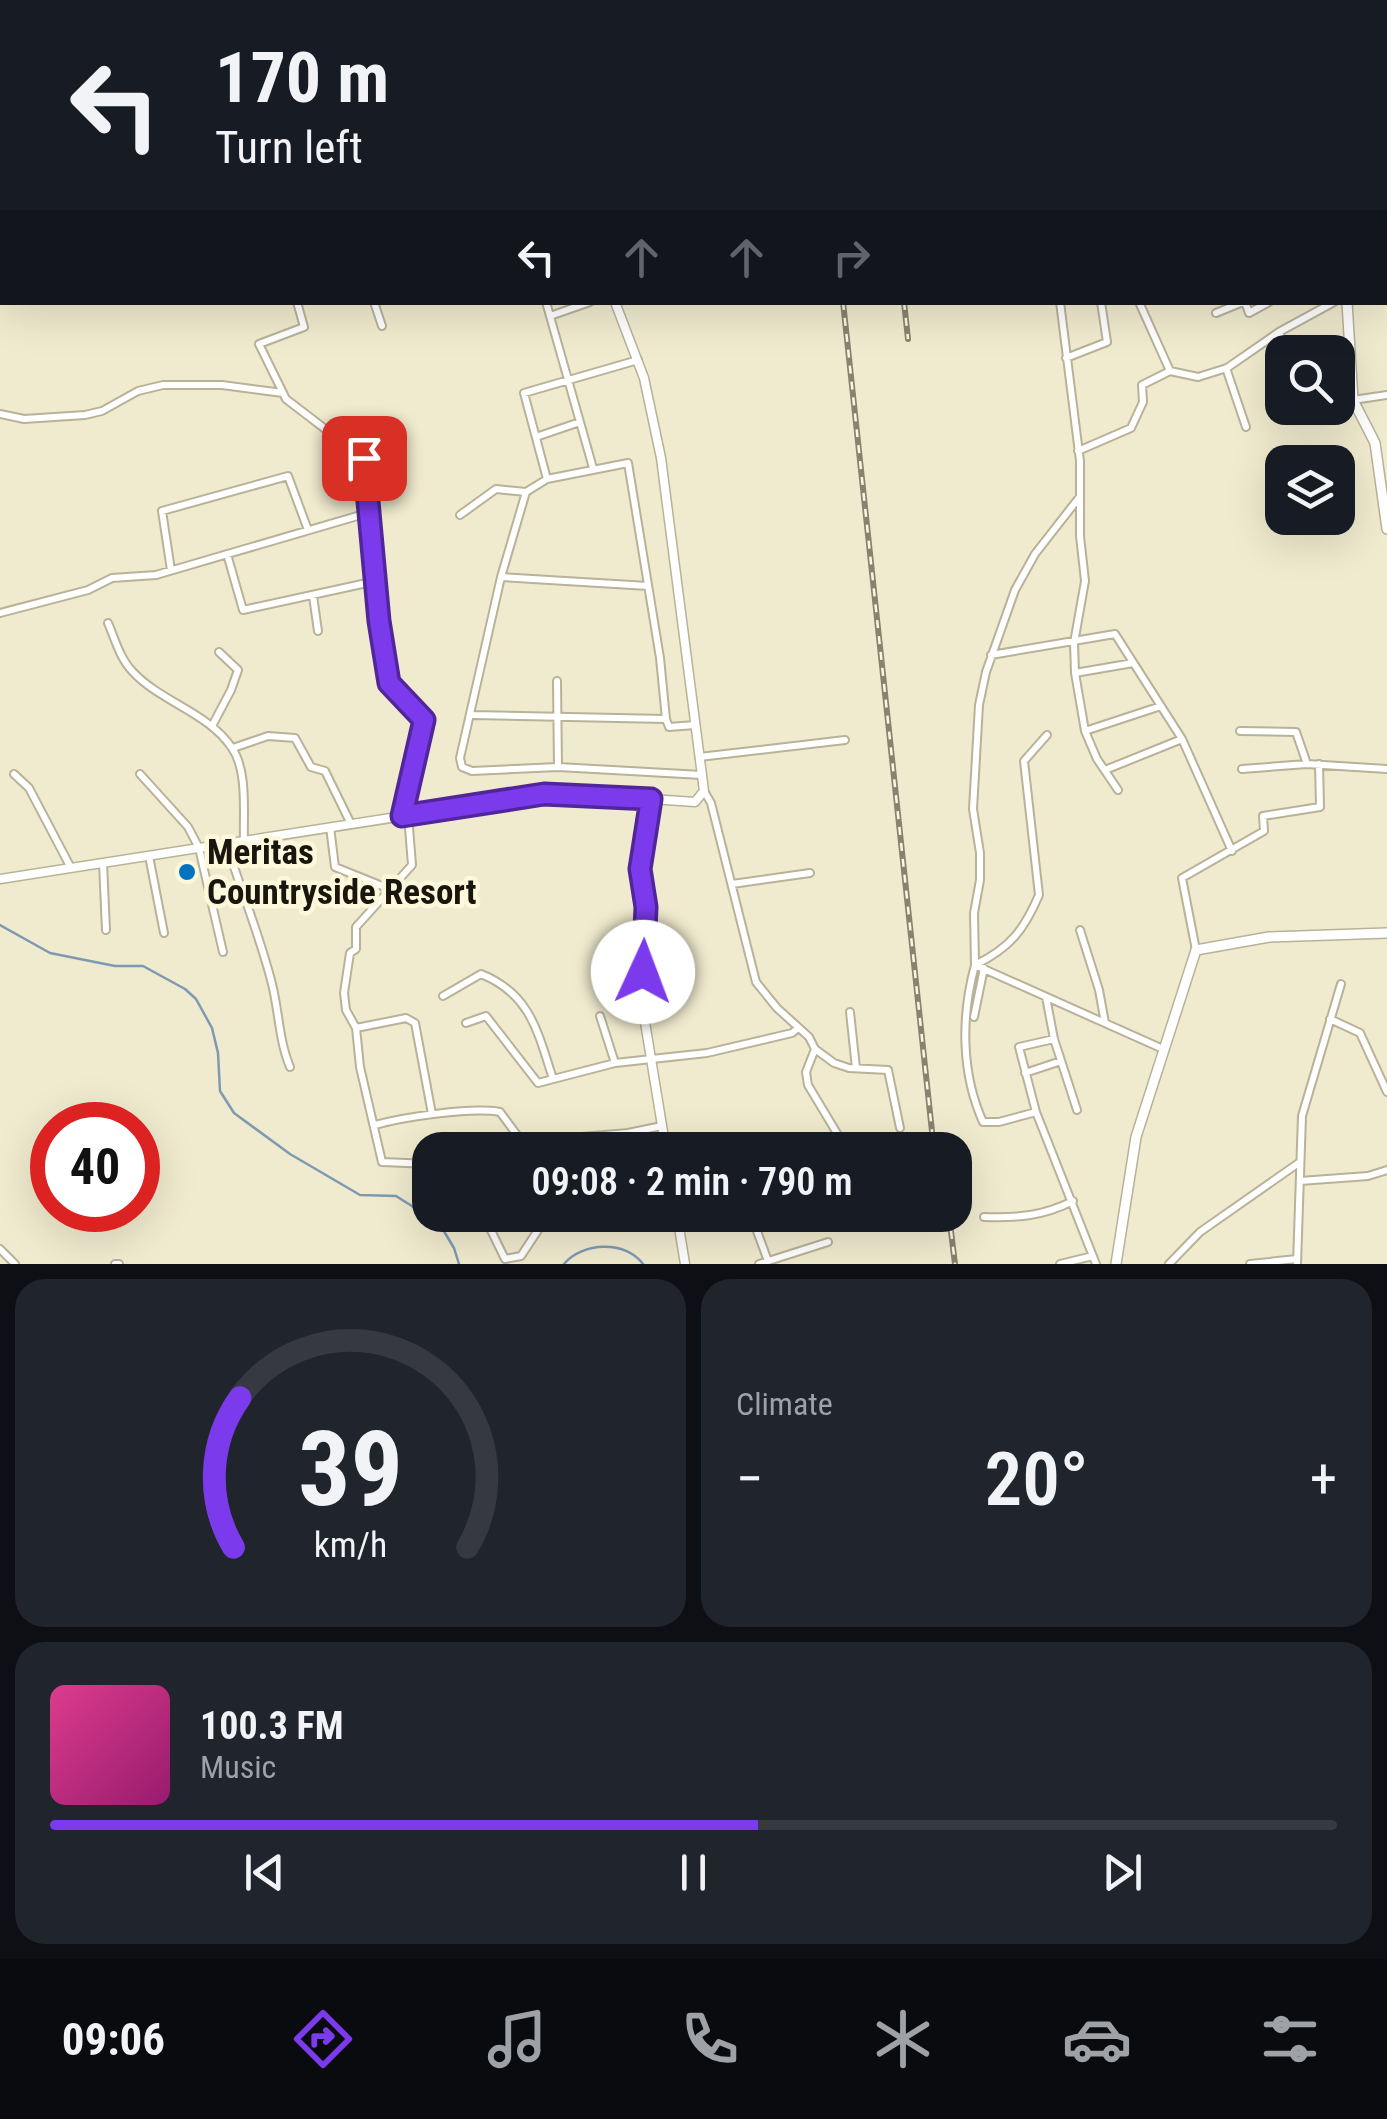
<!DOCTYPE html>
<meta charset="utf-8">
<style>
:root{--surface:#171b24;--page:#20242c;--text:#f1f3f6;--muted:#9ea1a6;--line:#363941;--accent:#7c3aed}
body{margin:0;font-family:"Roboto Condensed",sans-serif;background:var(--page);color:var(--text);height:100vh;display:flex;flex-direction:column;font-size:38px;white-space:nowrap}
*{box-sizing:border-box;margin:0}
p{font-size:32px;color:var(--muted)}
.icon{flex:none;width:55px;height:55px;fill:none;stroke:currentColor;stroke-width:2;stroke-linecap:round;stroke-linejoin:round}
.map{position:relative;height:1264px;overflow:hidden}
.details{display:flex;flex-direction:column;gap:15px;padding:15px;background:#0d0f14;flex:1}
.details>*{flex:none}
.hud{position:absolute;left:0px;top:0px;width:1388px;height:305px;box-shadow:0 10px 40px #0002;background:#171b24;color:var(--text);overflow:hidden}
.buttons{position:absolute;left:1265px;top:335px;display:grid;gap:20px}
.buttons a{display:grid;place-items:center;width:90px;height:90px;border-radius:20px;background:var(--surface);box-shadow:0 10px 40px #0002;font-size:50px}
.speed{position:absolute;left:30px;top:1102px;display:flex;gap:20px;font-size:50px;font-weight:700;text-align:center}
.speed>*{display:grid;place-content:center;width:130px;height:130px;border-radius:50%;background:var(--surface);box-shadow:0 10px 40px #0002;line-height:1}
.speed .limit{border:15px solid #d22;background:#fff;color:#111}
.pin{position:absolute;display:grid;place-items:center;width:85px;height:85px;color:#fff;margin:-42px;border-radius:20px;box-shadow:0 5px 15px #0006}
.me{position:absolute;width:110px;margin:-55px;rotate:2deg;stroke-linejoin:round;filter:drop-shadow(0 0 8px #0008)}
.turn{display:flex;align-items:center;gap:35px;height:210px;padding:0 50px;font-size:45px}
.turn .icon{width:130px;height:130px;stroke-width:2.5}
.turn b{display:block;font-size:70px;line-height:85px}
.lanes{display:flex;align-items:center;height:95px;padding:0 50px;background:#0003;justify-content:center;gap:50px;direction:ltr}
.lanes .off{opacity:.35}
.big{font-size:75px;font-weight:600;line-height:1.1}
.details .widget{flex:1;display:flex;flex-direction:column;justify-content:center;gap:15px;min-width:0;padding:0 35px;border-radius:30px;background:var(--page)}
.details .dial{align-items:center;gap:0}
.dial svg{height:260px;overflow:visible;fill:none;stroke:var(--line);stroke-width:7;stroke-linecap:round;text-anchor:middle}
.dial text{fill:var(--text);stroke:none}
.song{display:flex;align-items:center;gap:30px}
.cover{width:120px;height:120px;border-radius:15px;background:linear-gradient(135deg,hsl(330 70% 55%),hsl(320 70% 35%))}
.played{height:10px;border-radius:5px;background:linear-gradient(90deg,var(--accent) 55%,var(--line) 55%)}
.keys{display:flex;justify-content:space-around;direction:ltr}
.heat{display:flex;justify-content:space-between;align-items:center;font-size:55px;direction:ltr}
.details .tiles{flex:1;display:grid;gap:15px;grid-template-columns:1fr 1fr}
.widget:last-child{grid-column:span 2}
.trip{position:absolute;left:412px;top:1132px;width:560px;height:100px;border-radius:30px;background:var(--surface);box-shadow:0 10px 40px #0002;font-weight:600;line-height:100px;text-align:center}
.dock{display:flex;height:160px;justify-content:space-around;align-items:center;background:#090b0e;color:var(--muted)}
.dock .icon{width:70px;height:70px}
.dock .on{color:var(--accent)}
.dock b{font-size:45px;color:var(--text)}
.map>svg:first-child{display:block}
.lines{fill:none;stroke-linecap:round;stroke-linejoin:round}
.stream{stroke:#7e9ab3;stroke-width:2.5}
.minor-casing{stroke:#b8b298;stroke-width:10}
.tertiary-casing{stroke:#b8b298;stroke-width:11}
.secondary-casing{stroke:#b8b298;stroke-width:12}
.motorway-casing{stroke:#b8b298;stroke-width:15}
.minor{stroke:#fff;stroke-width:6}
.tertiary{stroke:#fff;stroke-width:8}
.secondary{stroke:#fff;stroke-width:9}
.motorway{stroke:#fff;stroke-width:11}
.rail-casing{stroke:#878370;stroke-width:6}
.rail{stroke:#fdf7db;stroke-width:2.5;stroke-dasharray:8;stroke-linecap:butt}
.route-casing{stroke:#51269a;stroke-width:25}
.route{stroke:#7c3aed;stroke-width:18}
.poi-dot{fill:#0373be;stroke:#fdf7db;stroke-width:4}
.labels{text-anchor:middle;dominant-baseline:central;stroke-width:9;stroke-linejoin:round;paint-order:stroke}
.poi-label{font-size:35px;font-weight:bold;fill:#19170d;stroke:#fdf7db;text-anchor:start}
</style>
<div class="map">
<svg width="1387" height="1264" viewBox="0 0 1387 1264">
<rect width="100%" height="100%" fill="#f0eace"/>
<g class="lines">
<path class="stream" d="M 0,925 L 50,953 L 115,966 L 143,966 L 185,989 L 196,999 L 212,1028 L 218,1053 L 220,1091 L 234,1113 L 290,1154 L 360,1195 L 396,1196 L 439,1223 L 454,1248 L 459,1264
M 564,1264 C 582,1242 626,1240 643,1264"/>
<g class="minor-casing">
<path id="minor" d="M 448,0 L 448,2
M 987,0 L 988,2
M 1043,0 L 1044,2
M 1278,0 L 1278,2
M 1318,2 L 1335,1
M 1385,147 L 1387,147
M 0,205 L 2,204
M 1385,249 L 1387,249
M 297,302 L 304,327 L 259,344 L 286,399 L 363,458 L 379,621 L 389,683 L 423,720 L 402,816
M 374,302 L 382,326
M 546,302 L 593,468
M 1060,302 L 1080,461 L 1080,536 L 1085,581 L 1074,643 L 1075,673 L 1085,731 L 1097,759 L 1118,790
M 1139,302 L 1170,371
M 1245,302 L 1249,313 L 1269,302
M 1216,313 L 1243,302
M 550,316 L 590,302
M 1279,332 L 1287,352
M 1066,358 L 1107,342 L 1101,302
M 1226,368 L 1246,427
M 1353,400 L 1387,395
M 0,414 L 24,419 L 85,415 L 102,411 L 138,391 L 163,385 L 222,385 L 283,393
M 536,437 L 580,422
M 1078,451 L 1131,428 L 1143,402 L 1142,385 L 1170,371 L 1198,377 L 1227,368 L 1279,332 L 1334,302
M 547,479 L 524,393 L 638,360
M 526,492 L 501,577 L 460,758 L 462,767 L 472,771 L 558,767 L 702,775
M 1078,499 L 1035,554 L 1015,590 L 986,672 L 979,705 L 973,809 L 980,853 L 980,880 L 974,913 L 975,965 L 1163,1049
M 460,515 L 496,489 L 526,492 L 547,479 L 628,463 L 660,658 L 666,719 L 669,727 L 695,725
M 227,554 L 243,610 L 376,581
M 171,570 L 162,511 L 288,476 L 308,530
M 501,577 L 648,586
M 313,596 L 318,631
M 0,613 L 88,590 L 112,578 L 156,575 L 371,512
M 108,623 C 115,639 120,659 133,672 C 161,702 209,713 232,748 C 248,771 243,813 244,840
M 991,655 L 1115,634 L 1182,739 L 1232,851
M 1075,673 L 1133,663
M 557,681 L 558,767
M 473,715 L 666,719
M 212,726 L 231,690 L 238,670 L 219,652
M 1085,731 L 1161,706
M 1240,731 L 1296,732 L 1307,764
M 233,748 L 268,736 L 295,738 L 311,767 L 325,771 L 351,824
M 699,757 L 845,740
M 1242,769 L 1307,764 L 1387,769
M 1105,770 L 1182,739
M 14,774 L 29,788 L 71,868
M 140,774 L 188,827 L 199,848 L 223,952
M 704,791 L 711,803 L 756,982 L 777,1008 L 809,1037 L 815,1049 L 834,1063 L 849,1068 L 888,1070 L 900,1128
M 408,815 L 412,865 L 356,927 L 356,949 L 350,953 L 344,993 L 346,1010 L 356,1028 L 360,1067 L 382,1162 L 430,1164
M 330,827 L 335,867 L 392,890
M 226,843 C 241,890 260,936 272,984 C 279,1012 279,1041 290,1067
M 149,856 L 164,933
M 103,863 L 106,930
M 732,884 L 810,873
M 1080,930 L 1099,990 L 1105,1023
M 1196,950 L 1182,878 L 1264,831 L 1263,816 L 1320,807 L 1319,764
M 443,996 L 481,974 C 531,994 538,1033 553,1079
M 1046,997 L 1054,1039
M 850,1012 L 856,1068
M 600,1016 L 615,1063
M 974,1017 L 984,968
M 1330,1019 L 1360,1033 L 1387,1092
M 466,1023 L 486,1016 L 538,1083 L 615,1063 L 707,1053 L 792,1033 L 797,1029
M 356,1028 L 406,1018 L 415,1023 L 432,1114
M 815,1049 L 806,1072 L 808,1085 L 847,1150
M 1025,1073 L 1061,1061
M 1077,1110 L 1054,1039 L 1019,1047 L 1036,1112 L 1096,1264
M 1036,1112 L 999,1122 L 983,1122 C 961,1073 961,1016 975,965 C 1010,948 1024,930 1039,895 L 1024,761 L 1047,735
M 375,1125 C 404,1117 470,1107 500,1112 L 517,1135 L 519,1150
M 538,1150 L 546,1140 L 628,1133 L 662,1126
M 1300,1181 L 1368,1176 L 1387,1170
M 751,1215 L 768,1261
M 484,1216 L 505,1259 L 521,1256 L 546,1218 L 558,1215
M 984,1217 C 1018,1218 1043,1216 1073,1201
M 0,1249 L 15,1264
M 115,1264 L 119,1264
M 759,1264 L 828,1242
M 1060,1264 L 1093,1256
M 1169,1264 L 1200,1232 L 1300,1162
M 1250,1264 L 1297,1259
M 1297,1264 L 1302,1116 L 1341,984"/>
</g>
<g class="tertiary-casing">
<path id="tertiary" d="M 183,0 L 183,2
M 615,302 L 644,378 L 661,458 L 704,791 L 695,802 L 651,799
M 0,879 L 544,794 L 651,799 L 640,869 L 646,907 L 642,1004 L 666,1150
M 677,1215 L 685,1264"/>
</g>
<g class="secondary-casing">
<path id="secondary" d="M 1335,0 L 1335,2
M 1347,302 L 1353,400 L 1375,443 L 1387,529
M 1116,1264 L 1136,1137 L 1196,950 L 1269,937 L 1387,933"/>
</g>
<g class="motorway-casing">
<path id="motorway" d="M 34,2 L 37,0
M 62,2 L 65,0
M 0,31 L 2,29
M 0,54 L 2,52"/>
</g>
<use href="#minor" class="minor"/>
<use href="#tertiary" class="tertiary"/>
<use href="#secondary" class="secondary"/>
<use href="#motorway" class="motorway"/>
<g class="rail-casing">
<path id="rail" d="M 811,0 L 811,2
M 843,302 L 934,1150
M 904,302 L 908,339
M 949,1215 L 955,1264"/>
</g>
<use href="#rail" class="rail"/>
</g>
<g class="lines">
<g class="route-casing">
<path id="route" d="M 364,458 L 379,621 L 389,683 L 424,720 L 402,816 L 544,794 L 651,799 L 640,869 L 646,907 L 643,972"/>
</g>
<use href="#route" class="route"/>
</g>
<circle class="poi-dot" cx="187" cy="872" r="10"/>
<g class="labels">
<g class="poi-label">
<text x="207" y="852">Meritas<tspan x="207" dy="40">Countryside Resort</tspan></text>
</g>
</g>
</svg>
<div class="buttons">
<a><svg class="icon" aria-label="search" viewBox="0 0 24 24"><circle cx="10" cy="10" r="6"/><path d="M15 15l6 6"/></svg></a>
<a><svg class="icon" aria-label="layers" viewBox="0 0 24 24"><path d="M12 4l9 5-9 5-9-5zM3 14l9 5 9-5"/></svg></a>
</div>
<div class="speed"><div class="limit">40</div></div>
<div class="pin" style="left:364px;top:458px;background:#d93025"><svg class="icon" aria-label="arrive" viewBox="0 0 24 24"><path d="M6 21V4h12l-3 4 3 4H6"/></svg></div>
<svg class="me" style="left:643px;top:972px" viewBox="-20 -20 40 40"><circle r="19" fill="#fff"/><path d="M0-13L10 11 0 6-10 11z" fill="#7c3aed"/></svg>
<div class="trip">09:08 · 2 min · 790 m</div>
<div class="hud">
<div class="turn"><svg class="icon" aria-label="left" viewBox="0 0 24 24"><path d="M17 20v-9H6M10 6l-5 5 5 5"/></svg><div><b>170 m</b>Turn left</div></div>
<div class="lanes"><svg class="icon" aria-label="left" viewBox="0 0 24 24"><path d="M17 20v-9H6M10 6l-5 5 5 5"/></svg><svg class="icon off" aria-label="ahead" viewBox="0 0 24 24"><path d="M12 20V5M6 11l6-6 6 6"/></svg><svg class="icon off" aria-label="ahead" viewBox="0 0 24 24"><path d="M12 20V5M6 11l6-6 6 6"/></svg><svg class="icon off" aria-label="right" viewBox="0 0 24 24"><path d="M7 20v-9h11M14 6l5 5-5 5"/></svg></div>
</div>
</div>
<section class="details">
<div class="tiles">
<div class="widget dial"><svg viewBox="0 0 100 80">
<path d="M14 69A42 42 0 1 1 86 69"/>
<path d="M14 69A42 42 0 0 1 16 23" stroke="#7c3aed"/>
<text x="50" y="56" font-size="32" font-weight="700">39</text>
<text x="50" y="72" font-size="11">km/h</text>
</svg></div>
<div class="widget"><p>Climate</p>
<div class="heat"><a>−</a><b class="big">20°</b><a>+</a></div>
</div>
<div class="widget">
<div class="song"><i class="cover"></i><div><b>100.3 FM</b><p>Music</p></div></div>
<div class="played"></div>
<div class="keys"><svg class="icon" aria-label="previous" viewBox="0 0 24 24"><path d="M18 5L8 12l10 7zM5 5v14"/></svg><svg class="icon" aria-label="pause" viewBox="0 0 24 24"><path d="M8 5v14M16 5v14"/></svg><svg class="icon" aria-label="next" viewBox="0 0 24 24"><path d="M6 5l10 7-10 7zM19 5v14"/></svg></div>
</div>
</div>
</section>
<nav class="dock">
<b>09:06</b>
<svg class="icon on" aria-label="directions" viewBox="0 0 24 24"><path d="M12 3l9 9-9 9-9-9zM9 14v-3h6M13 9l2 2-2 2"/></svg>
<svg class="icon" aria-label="music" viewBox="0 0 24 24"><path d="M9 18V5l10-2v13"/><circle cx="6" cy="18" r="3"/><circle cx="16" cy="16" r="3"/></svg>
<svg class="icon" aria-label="phone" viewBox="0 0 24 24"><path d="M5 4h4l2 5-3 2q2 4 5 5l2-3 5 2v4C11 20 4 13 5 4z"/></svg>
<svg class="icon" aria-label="climate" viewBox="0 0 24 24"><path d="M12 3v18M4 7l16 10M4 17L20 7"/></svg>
<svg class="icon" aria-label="car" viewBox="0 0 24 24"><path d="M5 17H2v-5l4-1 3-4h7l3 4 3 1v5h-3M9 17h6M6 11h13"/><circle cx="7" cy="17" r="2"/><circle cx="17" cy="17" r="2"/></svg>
<svg class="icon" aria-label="filters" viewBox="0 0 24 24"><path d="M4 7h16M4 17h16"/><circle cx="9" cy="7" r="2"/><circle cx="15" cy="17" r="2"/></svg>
</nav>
